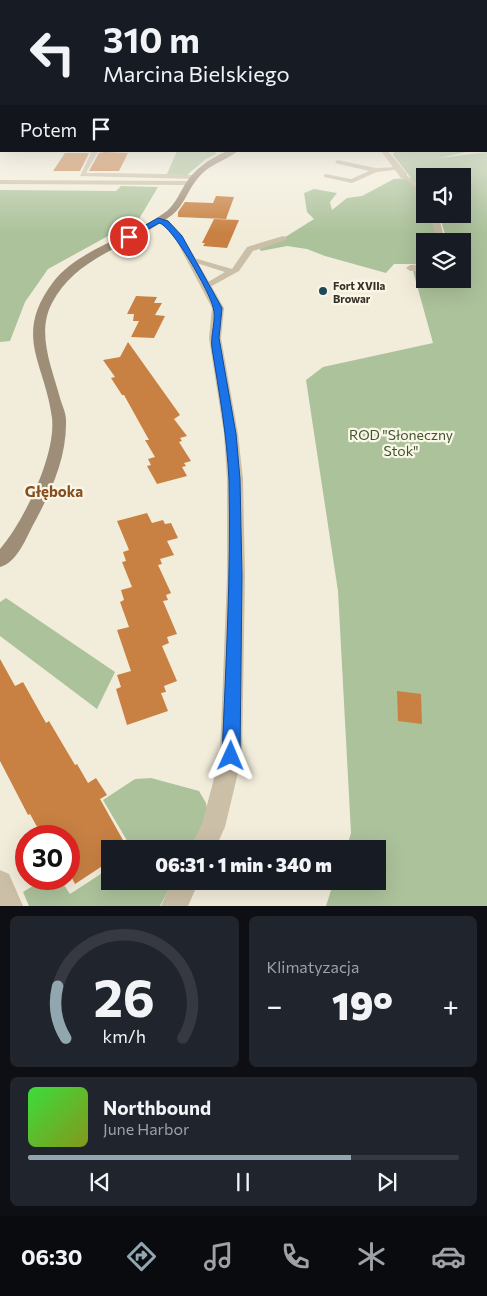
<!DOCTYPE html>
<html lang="pl">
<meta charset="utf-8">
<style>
:root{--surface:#171b24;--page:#20242c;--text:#f1f3f6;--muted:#9ea1a6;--line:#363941;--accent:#91a6af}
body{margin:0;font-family:Commissioner,sans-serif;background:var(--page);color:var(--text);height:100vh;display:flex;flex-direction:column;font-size:19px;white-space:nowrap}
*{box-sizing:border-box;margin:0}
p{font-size:16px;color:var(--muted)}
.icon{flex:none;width:28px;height:28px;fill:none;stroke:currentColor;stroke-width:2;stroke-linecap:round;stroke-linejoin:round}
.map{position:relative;height:906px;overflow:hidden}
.details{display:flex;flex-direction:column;gap:10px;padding:10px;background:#0d0f14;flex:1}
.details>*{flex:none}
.banner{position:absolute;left:0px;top:0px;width:488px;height:152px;box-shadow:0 5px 20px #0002;background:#171b24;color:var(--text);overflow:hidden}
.fabs{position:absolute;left:416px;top:168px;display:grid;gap:10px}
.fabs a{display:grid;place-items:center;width:55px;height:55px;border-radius:0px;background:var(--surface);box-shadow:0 5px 20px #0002;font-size:25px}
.speed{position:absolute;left:15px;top:825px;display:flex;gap:10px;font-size:25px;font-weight:700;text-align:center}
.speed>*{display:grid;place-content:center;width:65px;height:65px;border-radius:50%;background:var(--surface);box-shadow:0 5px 20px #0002;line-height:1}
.speed .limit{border:8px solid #d22;background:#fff;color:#111}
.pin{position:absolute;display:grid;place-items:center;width:42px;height:42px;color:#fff;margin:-21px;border:2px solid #fff;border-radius:50%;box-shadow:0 1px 5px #0007}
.me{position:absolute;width:55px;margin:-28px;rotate:1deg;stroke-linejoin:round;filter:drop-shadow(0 0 4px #0008)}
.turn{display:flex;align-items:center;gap:18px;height:105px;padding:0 20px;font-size:22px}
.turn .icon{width:65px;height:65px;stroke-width:2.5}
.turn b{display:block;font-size:35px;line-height:42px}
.then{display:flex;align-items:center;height:48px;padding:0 20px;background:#0003;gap:10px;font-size:19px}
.big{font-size:38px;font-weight:800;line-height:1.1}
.details .card{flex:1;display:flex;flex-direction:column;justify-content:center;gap:8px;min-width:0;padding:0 18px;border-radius:8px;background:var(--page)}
.details .dial{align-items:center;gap:0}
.dial svg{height:130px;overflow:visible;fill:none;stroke:var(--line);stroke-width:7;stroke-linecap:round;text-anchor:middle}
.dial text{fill:var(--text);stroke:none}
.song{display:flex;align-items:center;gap:15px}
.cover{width:60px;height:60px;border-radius:8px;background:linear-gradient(135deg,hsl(120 70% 55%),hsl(70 70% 35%))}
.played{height:5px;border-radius:2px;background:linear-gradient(90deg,var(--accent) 75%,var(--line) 75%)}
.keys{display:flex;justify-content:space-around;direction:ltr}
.heat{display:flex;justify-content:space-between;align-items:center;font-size:28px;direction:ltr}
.details .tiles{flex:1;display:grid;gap:10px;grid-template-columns:1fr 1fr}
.card:last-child{grid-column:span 2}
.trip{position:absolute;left:101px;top:840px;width:285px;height:50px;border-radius:0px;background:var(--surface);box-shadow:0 5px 20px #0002;font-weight:800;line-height:50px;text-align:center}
.dock{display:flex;height:80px;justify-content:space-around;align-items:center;background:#090b0e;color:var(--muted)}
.dock .icon{width:35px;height:35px}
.dock .current{color:var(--accent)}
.dock b{font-size:22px;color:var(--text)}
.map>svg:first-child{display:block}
.green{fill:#acc29b}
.building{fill:#c88143}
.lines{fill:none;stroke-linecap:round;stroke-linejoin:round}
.lane{fill:#cbbfa7;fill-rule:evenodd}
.street{fill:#cbbfa7;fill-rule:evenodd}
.secondary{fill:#9e8e78;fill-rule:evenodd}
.route{fill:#1a73e8;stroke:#114b97}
.poi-dot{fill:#1c4859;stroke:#faf6e8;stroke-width:2}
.labels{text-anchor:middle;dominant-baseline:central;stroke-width:4.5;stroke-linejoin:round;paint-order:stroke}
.far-poi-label{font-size:11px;font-weight:bold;fill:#373028;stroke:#faf6e8;text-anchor:start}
.park-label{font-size:14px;fill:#3c562b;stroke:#faf6e8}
.neighbourhood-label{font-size:15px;font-weight:bold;fill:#874f1f;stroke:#faf6e8}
</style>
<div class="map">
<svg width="487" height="906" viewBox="0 0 487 906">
<rect width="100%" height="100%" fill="#f2eddb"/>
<path class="green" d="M 177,151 L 215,151 L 216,154 L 206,159 L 187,175 L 94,174 L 89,173 L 167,174 Z
M 470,151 L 440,158 L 487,152 L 487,906 L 326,906 L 334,881 L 378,881 L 378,849 L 346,849 L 351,833 L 338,591 L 306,380 L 323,367 L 433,343 L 413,271 L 425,270 L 425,279 L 462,279 L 462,241 L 447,241 L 439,214 L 462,214 L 462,176 L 425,176 L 425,214 L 431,214 L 438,241 L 425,241 L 425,264 L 394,264 L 386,273 L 325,256 L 307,249 L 287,246 L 261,251 L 258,247 L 287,236 L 314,219 L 307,212 L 304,193 L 314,189 L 337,193 L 330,202 L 332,210 L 347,198 L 362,196 L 394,179 L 411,178 L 393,155 L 394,152 Z
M 121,186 L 158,187 L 139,219 L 48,269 L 25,302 L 10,341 L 0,342 L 0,190 L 116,191 Z
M 6,598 L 115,672 L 97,709 L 0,636 L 0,602 Z
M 151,778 L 199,791 L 206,803 L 208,814 L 190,849 L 132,849 L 103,800 L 135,779 Z
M 110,868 L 110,881 L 173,881 L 160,906 L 29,906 L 23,892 L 44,879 L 60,879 L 70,894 Z"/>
<path class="building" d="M 65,153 L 89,153 L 80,171 L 53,171 Z
M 99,153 L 105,152 L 128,153 L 119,171 L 89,171 Z
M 216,196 L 234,197 L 226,219 L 178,217 L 178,212 L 185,202 L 213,203 Z
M 214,219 L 239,220 L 227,248 L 203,246 L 205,243 L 202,243 Z
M 136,296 L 157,297 L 154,303 L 162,303 L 155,315 L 165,316 L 154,338 L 131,337 L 139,321 L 133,321 L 134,314 L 127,314 Z
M 128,342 L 180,415 L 174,419 L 187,436 L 180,438 L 182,441 L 179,442 L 191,461 L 184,463 L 186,466 L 182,467 L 187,476 L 157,484 L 147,466 L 151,465 L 148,459 L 155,457 L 145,440 L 149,440 L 124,395 L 122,395 L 111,378 L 115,377 L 103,360 L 120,357 Z
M 147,513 L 152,523 L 163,520 L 165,524 L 171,523 L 178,538 L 167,541 L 174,555 L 160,559 L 162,564 L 158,565 L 171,593 L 166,595 L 168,600 L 163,601 L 177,634 L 167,637 L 169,643 L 162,646 L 177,681 L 164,686 L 166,692 L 161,693 L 168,711 L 127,725 L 116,689 L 121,687 L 117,675 L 131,671 L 117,630 L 129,627 L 120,602 L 124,600 L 121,590 L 132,587 L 122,562 L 126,561 L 123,552 L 129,550 L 117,521 Z
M 0,659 L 15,686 L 23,682 L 46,723 L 49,721 L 75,765 L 77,764 L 88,783 L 96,778 L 107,795 L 100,799 L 128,849 L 110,849 L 110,861 L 75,884 L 69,872 L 69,836 L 42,836 L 30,814 L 28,815 L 0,761 Z
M 397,691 L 421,694 L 422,724 L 398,721 Z"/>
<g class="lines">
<path class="lane" d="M 0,133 L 1,133 L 1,137 L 0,137 Z
M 92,151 L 98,151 L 86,173 L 194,175 L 197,177 L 194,179 L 80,176 Z
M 337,160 L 376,168 L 399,167 L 402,169 L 377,172 L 352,183 L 324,177 L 324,175 L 326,174 L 351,179 L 369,171 L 335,163 Z
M 402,175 L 406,175 L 425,189 L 425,194 L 402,177 Z
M 430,214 L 438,214 L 445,241 L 437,241 Z
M 283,236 L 287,238 L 286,240 L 253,251 L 239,271 L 210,287 L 203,285 L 225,272 L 190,261 L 194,258 L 232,269 L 247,247 Z
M 425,264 L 425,270 L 410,271 L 406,268 L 410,265 Z"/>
<path class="street" d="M 486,112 L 487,112 L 487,116 L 486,116 Z
M 381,151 L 388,151 L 407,174 L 407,178 L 401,178 Z
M 0,180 L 191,181 L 195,183 L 191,185 L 0,184 Z
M 158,218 L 168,220 L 182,235 L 224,308 L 221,338 L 238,434 L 243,479 L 245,576 L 242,756 L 225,827 L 215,849 L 189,849 L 202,824 L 220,756 L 227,576 L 227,479 L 224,434 L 209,338 L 212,308 L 175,238 L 162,224 L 154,221 Z
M 0,870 L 9,874 L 23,906 L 0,906 Z
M 172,881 L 199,881 L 188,906 L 161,906 Z"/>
<path class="secondary" d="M 227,151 L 238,151 C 225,161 209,164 198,178 C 188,189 184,206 172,215 C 132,246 77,255 52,303 C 36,333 52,368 60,398 C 62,405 66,413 66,420 C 67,459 50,494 32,527 C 25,541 16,563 0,567 L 0,549 C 24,521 56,455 52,418 C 45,362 12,336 54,281 C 80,248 134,236 167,211 C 174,205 179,195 184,186 C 194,169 209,159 227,151 Z"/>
</g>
<linearGradient id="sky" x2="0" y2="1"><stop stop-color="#7bacd2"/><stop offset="0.45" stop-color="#f9f7ef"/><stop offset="1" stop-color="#f9f7ef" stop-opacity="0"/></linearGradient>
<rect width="487" height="233" fill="url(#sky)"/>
<path class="route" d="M 158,218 L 168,221 L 182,236 L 222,308 L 219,338 L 236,434 L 240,479 L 242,576 L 240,756 L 237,761 L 231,764 L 225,761 L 222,756 C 226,664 231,572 229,480 C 227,435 219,392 212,348 C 210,335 217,319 213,307 C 210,293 172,225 159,223 L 132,238 L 125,237 Z"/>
<circle class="poi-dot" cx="323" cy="291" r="5"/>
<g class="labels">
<g class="far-poi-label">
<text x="333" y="285">Fort XVIIa<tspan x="333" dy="13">Browar</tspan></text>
</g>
<g class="park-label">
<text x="401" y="434">ROD "Słoneczny<tspan x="401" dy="16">Stok"</tspan></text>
</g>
<g class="neighbourhood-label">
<text x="54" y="491">Głęboka</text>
</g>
</g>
</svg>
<div class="fabs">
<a><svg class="icon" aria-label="sound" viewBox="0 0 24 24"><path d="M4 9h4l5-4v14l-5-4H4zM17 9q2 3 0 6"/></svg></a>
<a><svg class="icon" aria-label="layers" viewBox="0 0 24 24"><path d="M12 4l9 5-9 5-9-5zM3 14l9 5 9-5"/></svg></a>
</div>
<div class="speed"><div class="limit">30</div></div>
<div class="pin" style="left:129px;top:237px;background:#d93025"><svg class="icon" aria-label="arrive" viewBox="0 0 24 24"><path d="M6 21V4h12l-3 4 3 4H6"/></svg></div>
<svg class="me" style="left:231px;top:756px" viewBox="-20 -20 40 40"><path d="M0-17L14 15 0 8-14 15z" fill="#1a73e8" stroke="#fff" stroke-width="4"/></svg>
<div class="trip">06:31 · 1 min · 340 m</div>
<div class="banner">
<div class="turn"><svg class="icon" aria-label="left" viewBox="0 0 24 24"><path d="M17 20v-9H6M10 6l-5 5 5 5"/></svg><div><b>310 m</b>Marcina Bielskiego</div></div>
<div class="then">Potem<svg class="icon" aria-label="arrive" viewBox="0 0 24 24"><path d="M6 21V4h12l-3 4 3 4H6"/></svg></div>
</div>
</div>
<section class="details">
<div class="tiles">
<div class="card dial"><svg viewBox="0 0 100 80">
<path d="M14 69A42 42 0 1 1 86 69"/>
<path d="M14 69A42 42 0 0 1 9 37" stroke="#91a6af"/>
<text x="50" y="56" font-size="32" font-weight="700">26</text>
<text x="50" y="72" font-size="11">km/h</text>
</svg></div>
<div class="card"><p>Klimatyzacja</p>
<div class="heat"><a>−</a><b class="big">19°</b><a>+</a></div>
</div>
<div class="card">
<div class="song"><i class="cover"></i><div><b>Northbound</b><p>June Harbor</p></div></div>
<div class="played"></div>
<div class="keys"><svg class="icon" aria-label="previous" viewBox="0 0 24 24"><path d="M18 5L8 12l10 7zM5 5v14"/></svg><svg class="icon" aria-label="pause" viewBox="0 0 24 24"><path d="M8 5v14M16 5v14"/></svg><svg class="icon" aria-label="next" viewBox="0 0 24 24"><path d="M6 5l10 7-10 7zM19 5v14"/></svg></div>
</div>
</div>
</section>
<nav class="dock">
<b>06:30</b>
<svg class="icon current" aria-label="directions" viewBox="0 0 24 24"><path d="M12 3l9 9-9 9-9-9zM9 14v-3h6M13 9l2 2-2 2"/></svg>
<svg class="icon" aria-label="music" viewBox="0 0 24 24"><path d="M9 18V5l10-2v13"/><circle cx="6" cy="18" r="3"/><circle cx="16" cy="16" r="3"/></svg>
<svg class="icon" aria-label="phone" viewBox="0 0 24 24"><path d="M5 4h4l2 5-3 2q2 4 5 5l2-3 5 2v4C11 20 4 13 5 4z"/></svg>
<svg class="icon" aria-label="climate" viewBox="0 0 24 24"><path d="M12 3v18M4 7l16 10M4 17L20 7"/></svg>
<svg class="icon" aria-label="car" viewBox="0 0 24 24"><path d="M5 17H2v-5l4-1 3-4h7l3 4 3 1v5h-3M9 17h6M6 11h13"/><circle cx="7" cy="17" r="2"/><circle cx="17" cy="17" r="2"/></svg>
</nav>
